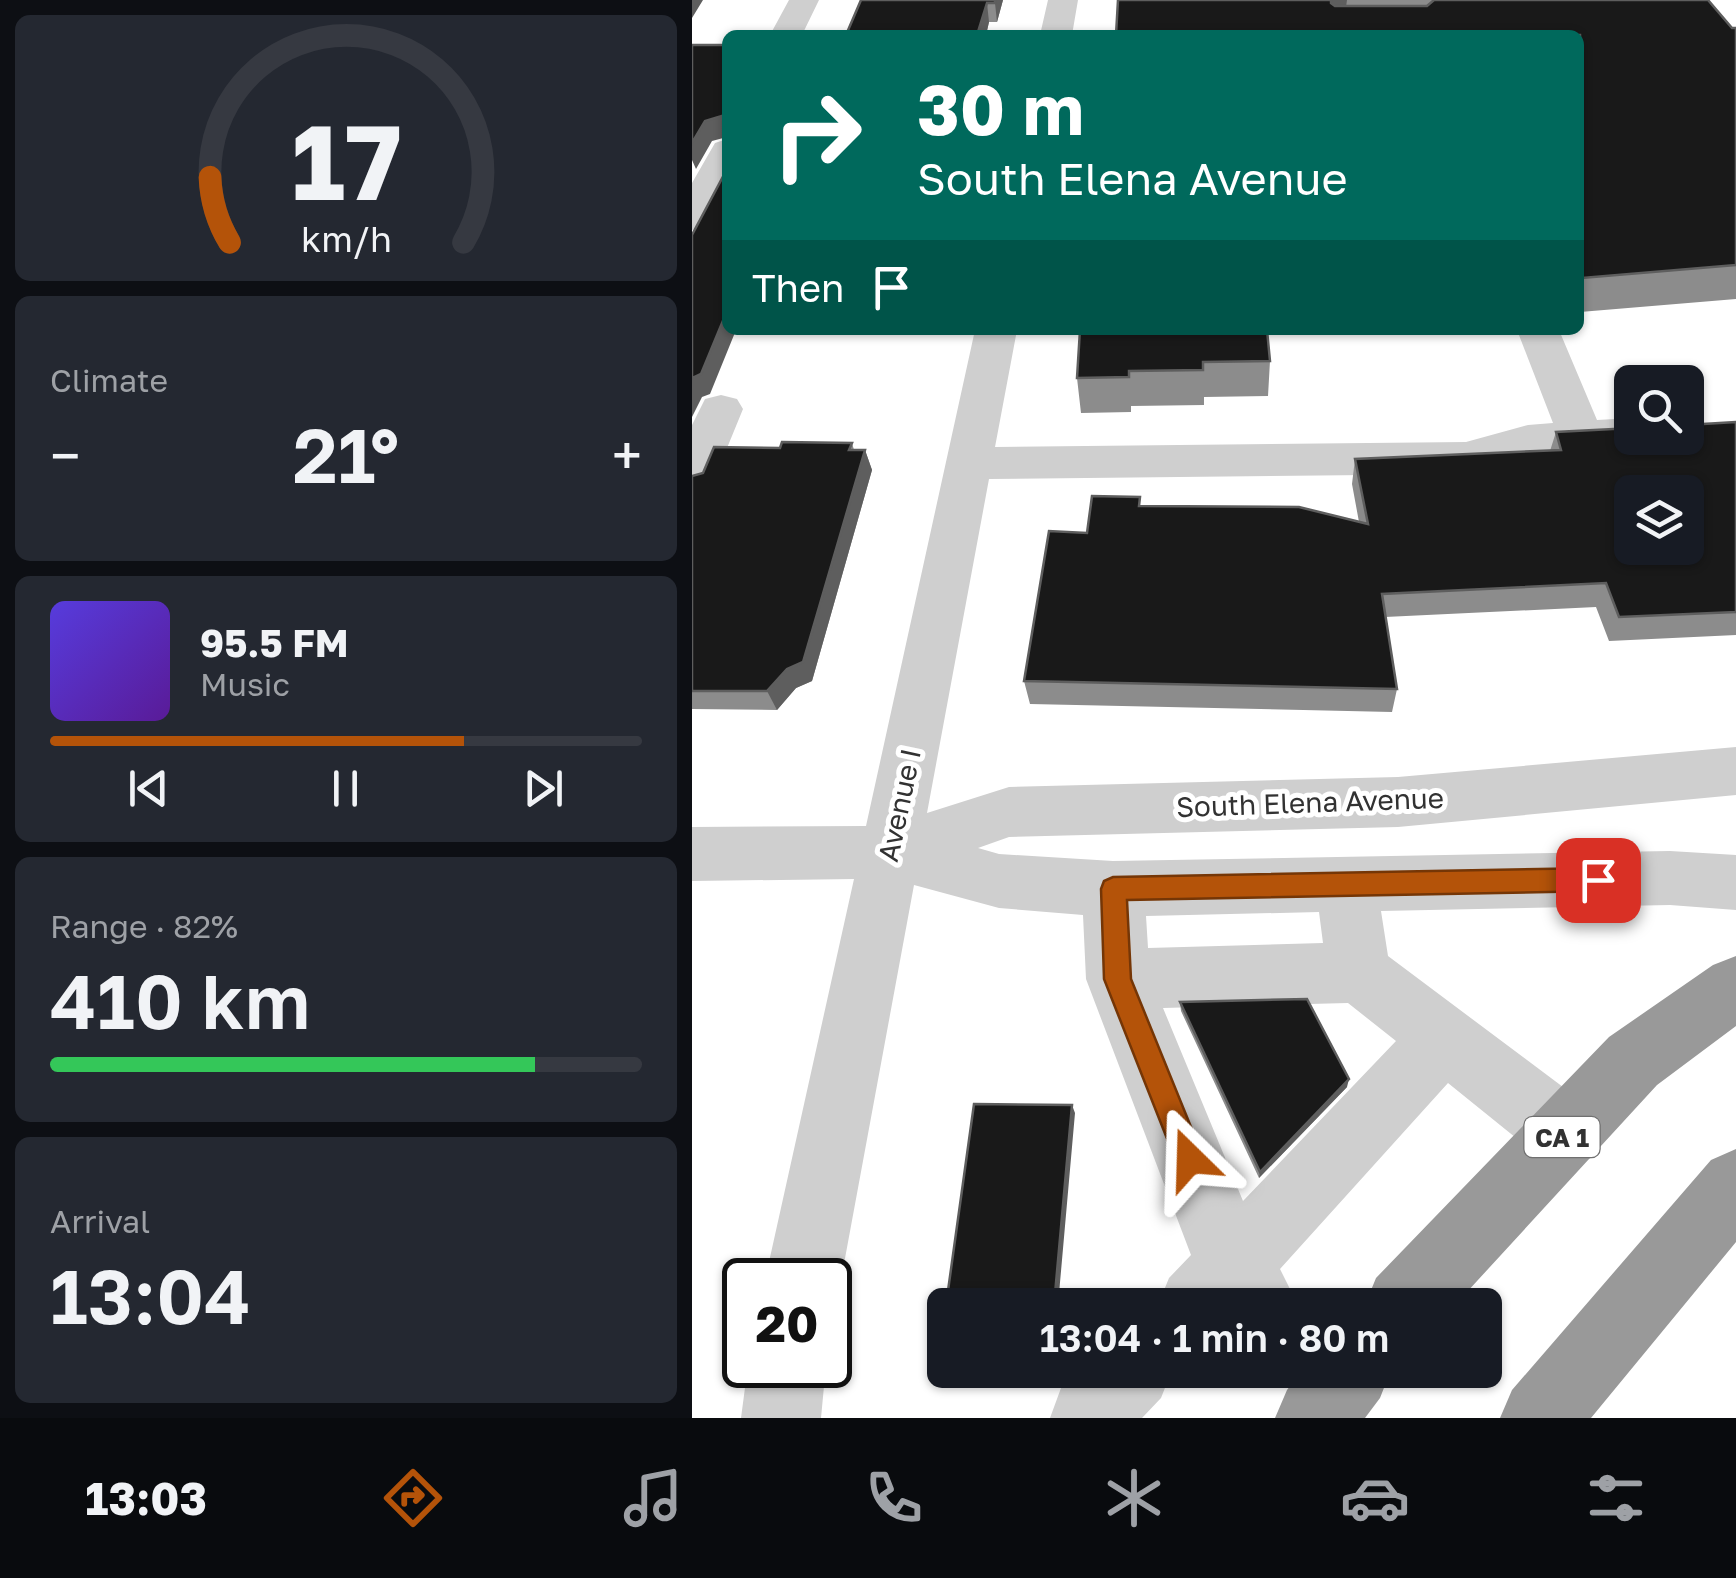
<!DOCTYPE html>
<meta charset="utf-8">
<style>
:root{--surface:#171b24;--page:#242831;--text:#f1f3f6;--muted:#9ea1a6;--line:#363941;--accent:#b45309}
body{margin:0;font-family:"Golos Text",sans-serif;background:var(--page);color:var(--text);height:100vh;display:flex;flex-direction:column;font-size:38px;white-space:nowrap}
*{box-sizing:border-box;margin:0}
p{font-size:32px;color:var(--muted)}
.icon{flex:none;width:55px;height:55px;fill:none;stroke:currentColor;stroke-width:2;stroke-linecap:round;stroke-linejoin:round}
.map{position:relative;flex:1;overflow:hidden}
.sheet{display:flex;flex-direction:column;gap:15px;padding:15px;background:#0d0f14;width:692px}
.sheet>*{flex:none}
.hud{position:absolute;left:30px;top:30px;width:862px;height:305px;border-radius:15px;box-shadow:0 2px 8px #0004;background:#00695c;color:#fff;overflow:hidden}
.buttons{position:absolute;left:922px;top:365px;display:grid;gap:20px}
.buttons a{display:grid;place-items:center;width:90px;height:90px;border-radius:15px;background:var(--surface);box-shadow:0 2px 8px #0004;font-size:50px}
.speed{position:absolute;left:30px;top:1258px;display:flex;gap:20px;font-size:50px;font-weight:700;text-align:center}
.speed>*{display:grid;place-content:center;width:130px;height:130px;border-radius:50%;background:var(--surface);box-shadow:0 2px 8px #0004;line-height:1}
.speed .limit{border:5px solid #111;border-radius:15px;background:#fff;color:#111}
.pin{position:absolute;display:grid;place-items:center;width:85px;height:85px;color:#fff;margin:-42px;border-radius:20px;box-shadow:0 5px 15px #0006}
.me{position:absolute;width:110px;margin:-55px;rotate:338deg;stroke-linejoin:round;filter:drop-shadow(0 0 8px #0008)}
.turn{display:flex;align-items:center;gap:35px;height:210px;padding:0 30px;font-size:45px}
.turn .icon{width:130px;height:130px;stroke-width:2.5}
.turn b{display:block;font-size:70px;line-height:85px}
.then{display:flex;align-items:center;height:95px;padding:0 30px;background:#0003;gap:20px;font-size:38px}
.big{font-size:75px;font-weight:600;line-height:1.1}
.sheet .widget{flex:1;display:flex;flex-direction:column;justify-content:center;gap:15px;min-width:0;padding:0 35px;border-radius:15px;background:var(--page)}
.sheet .dial{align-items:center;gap:0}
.dial svg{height:260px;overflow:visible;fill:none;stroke:var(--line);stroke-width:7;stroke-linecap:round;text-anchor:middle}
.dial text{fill:var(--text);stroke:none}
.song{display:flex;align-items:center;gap:30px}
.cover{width:120px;height:120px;border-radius:15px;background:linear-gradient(135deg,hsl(250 70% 55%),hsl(270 70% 35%))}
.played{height:10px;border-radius:5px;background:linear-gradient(90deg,var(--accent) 70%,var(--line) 70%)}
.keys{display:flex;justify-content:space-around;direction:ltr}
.heat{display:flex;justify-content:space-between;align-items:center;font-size:55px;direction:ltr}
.charge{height:15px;border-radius:8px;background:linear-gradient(90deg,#34c759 82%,var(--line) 0)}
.trip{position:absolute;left:235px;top:1288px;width:575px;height:100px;border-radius:15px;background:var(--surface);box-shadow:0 2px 8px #0004;font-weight:600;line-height:100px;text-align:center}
.tabs{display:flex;height:160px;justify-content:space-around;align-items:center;background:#090b0e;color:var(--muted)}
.tabs .icon{width:70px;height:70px}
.tabs .on{color:var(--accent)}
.tabs b{font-size:45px;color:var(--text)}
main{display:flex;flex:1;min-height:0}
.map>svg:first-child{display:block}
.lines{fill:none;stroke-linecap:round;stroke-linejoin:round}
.minor{fill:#cfcfcf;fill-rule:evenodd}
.highway{fill:#999;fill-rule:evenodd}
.wall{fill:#8c8c8c}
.shaded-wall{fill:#5e5e5e}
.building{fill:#191919;stroke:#5e5e5e;stroke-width:2.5;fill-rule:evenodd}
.route{fill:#b45309;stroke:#753606;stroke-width:2.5}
.labels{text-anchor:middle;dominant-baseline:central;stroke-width:10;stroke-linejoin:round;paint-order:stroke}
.shield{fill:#fff;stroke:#707070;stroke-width:2.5}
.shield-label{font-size:25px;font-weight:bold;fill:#323232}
.street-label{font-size:28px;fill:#323232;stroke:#fff}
</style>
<main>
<section class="sheet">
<div class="widget dial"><svg viewBox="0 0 100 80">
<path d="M14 69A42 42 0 1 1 86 69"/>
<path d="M14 69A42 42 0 0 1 8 49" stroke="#b45309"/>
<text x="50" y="56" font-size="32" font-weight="700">17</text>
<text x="50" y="72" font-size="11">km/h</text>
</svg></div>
<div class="widget"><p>Climate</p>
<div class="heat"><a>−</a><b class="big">21°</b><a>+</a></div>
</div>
<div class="widget">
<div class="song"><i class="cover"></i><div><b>95.5 FM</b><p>Music</p></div></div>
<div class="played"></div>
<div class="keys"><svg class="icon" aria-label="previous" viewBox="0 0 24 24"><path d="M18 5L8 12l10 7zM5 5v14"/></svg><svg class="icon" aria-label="pause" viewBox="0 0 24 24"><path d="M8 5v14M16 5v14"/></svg><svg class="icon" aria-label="next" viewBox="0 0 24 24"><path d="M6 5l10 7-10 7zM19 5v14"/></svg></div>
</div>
<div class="widget"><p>Range · 82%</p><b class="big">410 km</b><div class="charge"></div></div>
<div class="widget"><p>Arrival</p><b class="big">13:04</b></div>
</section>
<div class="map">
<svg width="1044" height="1418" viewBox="0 0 1044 1418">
<rect width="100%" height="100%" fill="#fff"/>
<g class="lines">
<path class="minor" d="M 97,0 L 127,0 L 110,35 L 78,35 Z
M 356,0 L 386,0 L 380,35 L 348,35 Z
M 35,139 L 35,186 L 13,227 L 0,230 L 0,183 L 23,143 Z
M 283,330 L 325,330 L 303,447 L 774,442 L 836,425 L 861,423 L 825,330 L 867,330 L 905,420 L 940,418 L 940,438 L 960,438 L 956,444 L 940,448 L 837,455 L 774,474 L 297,479 L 235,813 L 317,787 L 706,777 L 1044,747 L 1044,795 L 706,827 L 317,837 L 286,848 L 307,854 L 421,861 L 978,851 L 1044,855 L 1044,910 L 978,905 L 689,911 L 696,956 L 899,1108 L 909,1133 L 899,1158 L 874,1168 L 849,1158 L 756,1083 L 588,1269 L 606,1305 L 466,1305 L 477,1278 L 499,1255 L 394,979 L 391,915 L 307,908 L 222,885 L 149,1280 L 138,1307 L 138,1280 L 73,1280 L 162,879 L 0,881 L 0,827 L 174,826 ZM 627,912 L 631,943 L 456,948 L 454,916 ZM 656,1003 L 704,1041 L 551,1201 L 471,1008 Z
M 29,395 L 45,399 L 51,409 L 17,492 L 0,497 L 0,425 L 13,399 Z
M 56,1365 L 134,1365 L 129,1418 L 49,1418 Z
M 386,1370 L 480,1370 L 469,1398 L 450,1418 L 358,1418 L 369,1388 Z"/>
<path class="highway" d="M 1044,956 L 1044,1026 L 965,1085 L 763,1305 L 673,1305 L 684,1278 L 917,1037 L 1021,965 Z
M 1044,1149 L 1044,1242 L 899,1418 L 808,1418 L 820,1390 L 1019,1160 Z
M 610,1370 L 699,1370 L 688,1398 L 673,1418 L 583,1418 L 595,1390 Z"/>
</g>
<path class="wall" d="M 311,0 L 305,22 L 297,22 L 294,35 L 154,35 Z
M 426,0 L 1016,0 L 1040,28 L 1044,28 L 1044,299 L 888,312 L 888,35 Z
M 388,330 L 578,361 L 576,396 L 512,397 L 512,405 L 439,406 L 439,412 L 389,413 L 385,378 Z
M 1044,422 L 1044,635 L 917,641 L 904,607 L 693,617 L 705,689 L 700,712 L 338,704 L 332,681 L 395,533 L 449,506 L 667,522 L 660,484 L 663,459 L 858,451 L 864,432 Z
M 160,443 L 162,450 L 173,450 L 180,470 L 120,681 L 104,688 L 85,710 L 0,709 L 0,476 L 88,448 Z
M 488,1002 L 655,1087 L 567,1178 L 489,1011 Z"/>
<path class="shaded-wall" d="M 0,0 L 11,0 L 0,18 Z
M 303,0 L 311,0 L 305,22 L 303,3 Z
M 639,0 L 655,0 L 653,14 L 640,18 Z
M 295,3 L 297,22 L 294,35 L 285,35 Z
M 30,116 L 35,137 L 20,141 L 4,169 L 0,160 L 0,143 L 13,121 Z
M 35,311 L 35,330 L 44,330 L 18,394 L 10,397 L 0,417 L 0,377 Z
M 173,450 L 180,470 L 120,681 L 104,688 L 85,710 L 75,691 Z
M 657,1079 L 655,1087 L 567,1178 L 568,1172 Z
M 380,1105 L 383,1113 L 366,1305 L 362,1305 Z"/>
<path class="building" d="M 169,0 L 303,0 L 303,3 L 295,3 L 285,35 L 154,35 Z
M 426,0 L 639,0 L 639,3 L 643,6 L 735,6 L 742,0 L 1016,0 L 1040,28 L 1044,28 L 1044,265 L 890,278 L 888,274 L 888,35 L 424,35 Z
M 0,45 L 35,45 L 35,150 L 32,150 L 30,116 L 13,121 L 0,143 Z
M 35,169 L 35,311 L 9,374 L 0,378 L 0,235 Z
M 388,330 L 575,330 L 578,361 L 511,362 L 511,370 L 437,371 L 437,377 L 385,378 Z
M 1044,422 L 1044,612 L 927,617 L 914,583 L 690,594 L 705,689 L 332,681 L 357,531 L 395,533 L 400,496 L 448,497 L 447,506 L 607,507 L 676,524 L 663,459 L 869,450 L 864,432 L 940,428 L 940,438 L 995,438 L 995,425 ZM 940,492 L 995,492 L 995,548 L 940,548 Z
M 90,442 L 160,443 L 157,450 L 173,450 L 111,662 L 95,669 L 75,691 L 0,691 L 0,476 L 11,473 L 22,447 L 88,448 Z
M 615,999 L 657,1079 L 568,1172 L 488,1002 Z
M 282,1104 L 380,1105 L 362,1305 L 254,1305 Z"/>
<path class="route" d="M 906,868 L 915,871 L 919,880 L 915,888 L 906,891 L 435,900 L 439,979 L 512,1159 L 508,1169 L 498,1173 L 487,1169 L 412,979 L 409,889 L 412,881 L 421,877 Z"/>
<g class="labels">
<rect class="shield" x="832.5" y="1117" width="75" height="40" rx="8"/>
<g class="shield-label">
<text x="870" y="1137">CA 1</text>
</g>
<g class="street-label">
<text transform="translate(618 802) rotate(-2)">South Elena Avenue</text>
<text transform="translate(207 805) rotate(-78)">Avenue I</text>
</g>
</g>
</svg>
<div class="buttons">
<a><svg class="icon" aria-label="search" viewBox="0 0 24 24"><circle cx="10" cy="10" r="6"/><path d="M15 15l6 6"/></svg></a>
<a><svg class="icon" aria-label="layers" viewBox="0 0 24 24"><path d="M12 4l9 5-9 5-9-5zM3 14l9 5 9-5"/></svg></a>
</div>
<div class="speed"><div class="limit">20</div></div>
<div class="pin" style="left:906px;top:880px;background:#d93025"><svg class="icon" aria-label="arrive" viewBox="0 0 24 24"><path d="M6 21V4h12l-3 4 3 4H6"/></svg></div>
<svg class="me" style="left:498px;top:1159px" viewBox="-20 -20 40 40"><path d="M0-17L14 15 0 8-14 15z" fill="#b45309" stroke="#fff" stroke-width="4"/></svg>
<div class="trip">13:04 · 1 min · 80 m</div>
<div class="hud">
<div class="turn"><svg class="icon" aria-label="right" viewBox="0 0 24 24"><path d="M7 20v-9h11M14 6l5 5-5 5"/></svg><div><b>30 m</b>South Elena Avenue</div></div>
<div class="then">Then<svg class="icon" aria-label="arrive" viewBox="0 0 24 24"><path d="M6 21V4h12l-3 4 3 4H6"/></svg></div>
</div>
</div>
</main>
<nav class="tabs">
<b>13:03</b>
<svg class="icon on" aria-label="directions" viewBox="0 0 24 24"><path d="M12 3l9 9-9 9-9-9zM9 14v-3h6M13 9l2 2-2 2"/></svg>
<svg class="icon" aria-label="music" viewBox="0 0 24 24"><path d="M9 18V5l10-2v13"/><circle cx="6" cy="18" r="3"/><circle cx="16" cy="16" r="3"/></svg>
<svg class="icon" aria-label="phone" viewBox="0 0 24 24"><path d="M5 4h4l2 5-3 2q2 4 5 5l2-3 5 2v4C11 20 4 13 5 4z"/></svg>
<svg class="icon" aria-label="climate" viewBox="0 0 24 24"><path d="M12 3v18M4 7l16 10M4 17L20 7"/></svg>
<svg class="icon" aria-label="car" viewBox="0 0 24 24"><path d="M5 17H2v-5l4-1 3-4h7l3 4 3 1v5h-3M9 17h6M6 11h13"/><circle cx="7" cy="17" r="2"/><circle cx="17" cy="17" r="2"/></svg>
<svg class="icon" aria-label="filters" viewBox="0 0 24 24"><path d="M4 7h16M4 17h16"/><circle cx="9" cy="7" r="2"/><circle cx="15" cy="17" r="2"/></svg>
</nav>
